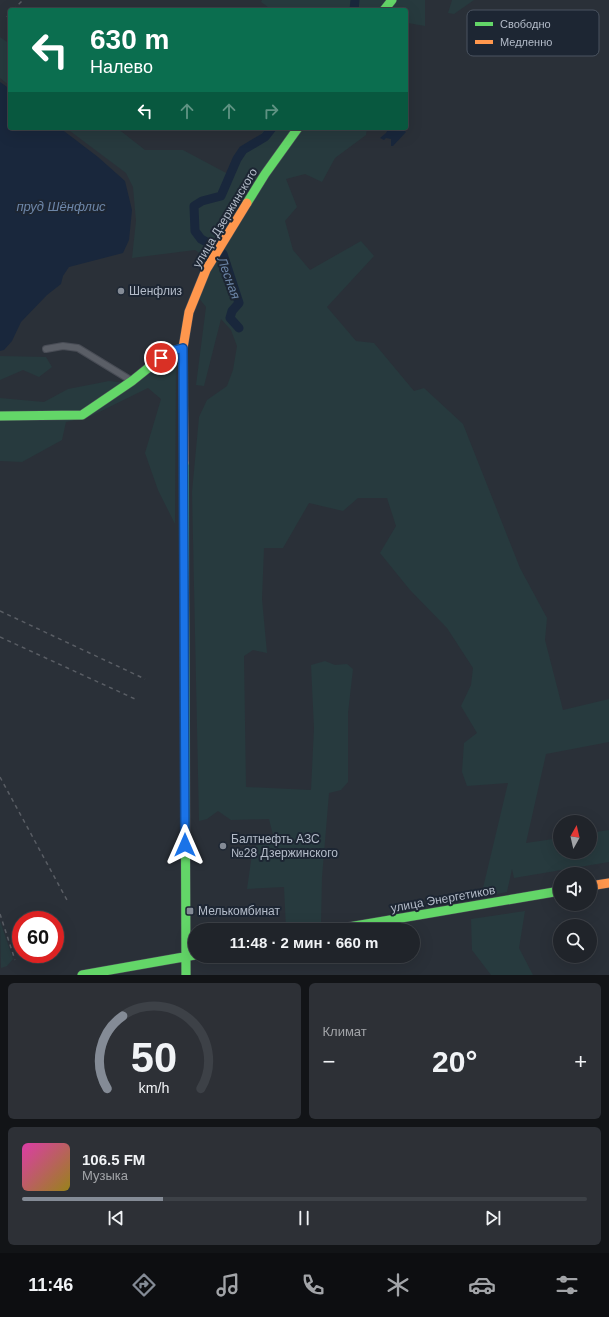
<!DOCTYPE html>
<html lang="ru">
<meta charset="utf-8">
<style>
:root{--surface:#20242a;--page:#2d3036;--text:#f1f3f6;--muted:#a2a4a8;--line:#3d4147;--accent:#848b96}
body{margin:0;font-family:Helvetica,sans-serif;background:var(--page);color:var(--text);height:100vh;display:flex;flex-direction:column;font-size:15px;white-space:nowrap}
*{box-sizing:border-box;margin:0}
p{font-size:13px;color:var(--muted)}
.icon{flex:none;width:22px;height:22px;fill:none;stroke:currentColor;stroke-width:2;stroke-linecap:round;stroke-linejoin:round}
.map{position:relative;height:975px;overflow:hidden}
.side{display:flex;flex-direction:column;gap:8px;padding:8px;background:#121417;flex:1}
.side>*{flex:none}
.guide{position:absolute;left:8px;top:8px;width:400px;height:122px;border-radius:4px;box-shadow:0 4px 16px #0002,0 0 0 1px var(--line);background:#0b6e4f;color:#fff;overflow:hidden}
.needle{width:26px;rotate:8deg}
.buttons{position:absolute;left:553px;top:815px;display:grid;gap:8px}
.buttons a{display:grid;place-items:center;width:44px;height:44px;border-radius:50%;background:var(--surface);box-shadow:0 4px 16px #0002,0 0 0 1px var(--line);font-size:20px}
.speed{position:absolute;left:12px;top:911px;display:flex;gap:8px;font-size:20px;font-weight:700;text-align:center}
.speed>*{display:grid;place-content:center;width:52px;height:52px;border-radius:50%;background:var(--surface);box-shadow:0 4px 16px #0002,0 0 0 1px var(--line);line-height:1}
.speed .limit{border:6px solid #d22;background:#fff;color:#111}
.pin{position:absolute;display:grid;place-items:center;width:34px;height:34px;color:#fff;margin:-17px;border:2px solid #fff;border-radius:50%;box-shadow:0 1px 4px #0007}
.me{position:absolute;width:44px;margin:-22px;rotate:0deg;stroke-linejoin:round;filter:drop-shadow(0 0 3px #0008)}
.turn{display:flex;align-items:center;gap:14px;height:84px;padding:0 16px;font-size:18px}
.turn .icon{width:52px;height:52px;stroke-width:2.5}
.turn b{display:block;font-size:28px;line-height:34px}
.lanes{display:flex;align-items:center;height:38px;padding:0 16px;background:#0003;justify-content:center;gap:20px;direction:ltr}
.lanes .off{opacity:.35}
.big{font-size:30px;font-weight:700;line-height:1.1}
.side .widget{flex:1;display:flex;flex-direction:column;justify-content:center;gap:6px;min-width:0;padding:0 14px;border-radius:6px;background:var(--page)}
.side .dial{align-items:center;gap:0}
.dial svg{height:104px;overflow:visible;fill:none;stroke:var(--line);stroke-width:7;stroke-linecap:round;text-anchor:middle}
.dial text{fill:var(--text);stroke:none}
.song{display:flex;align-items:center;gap:12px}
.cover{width:48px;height:48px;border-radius:6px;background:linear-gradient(135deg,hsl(320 70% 55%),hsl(50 70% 35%))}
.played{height:4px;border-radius:2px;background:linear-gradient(90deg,var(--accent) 25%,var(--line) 25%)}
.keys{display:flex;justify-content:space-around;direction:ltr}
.heat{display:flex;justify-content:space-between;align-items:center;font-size:22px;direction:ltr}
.side .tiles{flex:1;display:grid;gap:8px;grid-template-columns:1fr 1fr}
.widget:last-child{grid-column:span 2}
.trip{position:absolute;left:188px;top:923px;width:232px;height:40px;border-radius:20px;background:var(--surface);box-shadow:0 4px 16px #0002,0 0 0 1px var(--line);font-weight:700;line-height:40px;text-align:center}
.tab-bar{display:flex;height:64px;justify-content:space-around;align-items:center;background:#0d0e11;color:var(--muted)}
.tab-bar .icon{width:28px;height:28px}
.tab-bar .active{color:var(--accent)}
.tab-bar b{font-size:18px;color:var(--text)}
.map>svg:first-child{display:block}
.green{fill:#273a3e}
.water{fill:#19273c}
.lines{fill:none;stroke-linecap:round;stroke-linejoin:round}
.river{stroke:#19273c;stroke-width:9}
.street-casing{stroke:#484c55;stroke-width:8}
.fast-casing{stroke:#484c55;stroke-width:10}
.slow-casing{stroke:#484c55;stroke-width:10}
.street{stroke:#5a5e66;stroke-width:6}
.fast{stroke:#63d668;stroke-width:9}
.slow{stroke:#ff974d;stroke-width:9}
.rail{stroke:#595d64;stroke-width:1.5;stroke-dasharray:4 4;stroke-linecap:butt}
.route-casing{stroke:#114b97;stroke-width:10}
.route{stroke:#1a73e8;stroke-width:7}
.poi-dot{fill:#848b96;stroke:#1d2633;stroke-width:1.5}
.labels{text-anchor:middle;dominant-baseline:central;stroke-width:4;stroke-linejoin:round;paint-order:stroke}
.street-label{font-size:12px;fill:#b4bcc9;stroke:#1d2633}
.poi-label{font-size:12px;fill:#b4bcc9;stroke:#1d2633;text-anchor:start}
.water-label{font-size:13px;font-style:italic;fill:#6d86a8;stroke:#1d2633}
.key{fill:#1d2633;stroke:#4a5360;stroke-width:1}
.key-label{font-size:11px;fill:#b4bcc9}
</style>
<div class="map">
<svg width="609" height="975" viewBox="0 0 609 975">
<rect width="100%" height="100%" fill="#2a3038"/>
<path class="green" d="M 262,0 L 425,0 L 425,26 L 408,23 L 406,25 L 406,10 L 272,10 L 261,2 Z
M 452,0 L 474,0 L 454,14 L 448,13 Z
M 0,37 L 10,44 L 10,86 L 0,78 Z
M 66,128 L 117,128 L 145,150 L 183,150 L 228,174 L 266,128 L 367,128 L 366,135 L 335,158 L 322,182 L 305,174 L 286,179 L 297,207 L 285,221 L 293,250 L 310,270 L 361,241 L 374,256 L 327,307 L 356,341 L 374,343 L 414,391 L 424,388 L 463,424 L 520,568 L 547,618 L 545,640 L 563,710 L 609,699 L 609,742 L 546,754 L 526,843 L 560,838 L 560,852 L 590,852 L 590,833 L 609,830 L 609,862 L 514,878 L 512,869 L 507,892 L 452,903 L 453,897 L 483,888 L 508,783 L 467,786 L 462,772 L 464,743 L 477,733 L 461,706 L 471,685 L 473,668 L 447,628 L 410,590 L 380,553 L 396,526 L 387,498 L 358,498 L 343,511 L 309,503 L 283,548 L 264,548 L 262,599 L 267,653 L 253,650 L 244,656 L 246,787 L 311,790 L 314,728 L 311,665 L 325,661 L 335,665 L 347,664 L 353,669 L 348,713 L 348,782 L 341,790 L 329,793 L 322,877 L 321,925 L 286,929 L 284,887 L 247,889 L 253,847 L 274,839 L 269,819 L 231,820 L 218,811 L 207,819 L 199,821 L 192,492 L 199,417 L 207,400 L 227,386 L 233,370 L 237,346 L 231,330 L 221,319 L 204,386 L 196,385 L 206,307 L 198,297 L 214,263 L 195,250 L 132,258 L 136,221 L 133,187 L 126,173 Z
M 173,355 L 176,369 L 175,524 L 158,490 L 145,453 L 161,399 L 148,388 L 91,416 L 66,422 L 62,440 L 22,462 L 0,461 L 0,398 L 44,402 L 68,389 L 109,381 L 135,384 Z
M 0,356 L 46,357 L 52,367 L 39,377 L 23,370 L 0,380 Z
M 525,911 L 519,948 L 533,975 L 491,975 L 472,950 L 471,919 Z
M 0,921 L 13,959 L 7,966 L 1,968 Z"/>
<path class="water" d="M 0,82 L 10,89 L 10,128 L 60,128 L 98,157 L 125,181 L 132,210 L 129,240 L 123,253 L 69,267 L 63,276 L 61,284 L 47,295 L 21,322 L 12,341 L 4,350 L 0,351 Z
M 389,128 L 401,128 L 406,132 L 393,146 L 391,146 L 391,139 L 386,138 L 384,140 L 380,138 L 386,133 Z"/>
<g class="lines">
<path class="river" d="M 354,10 L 355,0
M 239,328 L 230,318 L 232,311 L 239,303 L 223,254 L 212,245 L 201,239 L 195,231 L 194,206 L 202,201 L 221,196 L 237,159 L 243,150 L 265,137 L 272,128"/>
<g class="street-casing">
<path id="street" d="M 46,349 L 63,346 L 78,348 L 132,381"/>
</g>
<g class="fast-casing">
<path id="fast" d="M 384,10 L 392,0
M 247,203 L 265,174 L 298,128
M 0,416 L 82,415 L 132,381 L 168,352 L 183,348
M 184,463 L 186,975
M 331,930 L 560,891
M 82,975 L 195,955"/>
</g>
<g class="slow-casing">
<path id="slow" d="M 184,463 L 183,348 L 189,312 L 206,270 L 247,203
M 590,886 L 609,883"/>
</g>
<use href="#street" class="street"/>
<use href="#fast" class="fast"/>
<use href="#slow" class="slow"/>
<path class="rail" d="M 13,10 L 23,0
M 7,17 L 10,13
M 0,611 L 145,679
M 0,637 L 135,699
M 0,777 L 68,902
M 0,914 L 15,960"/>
</g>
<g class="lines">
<g class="route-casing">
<path id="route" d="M 161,358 L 168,352 L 183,348 L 185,845"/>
</g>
<use href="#route" class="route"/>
</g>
<g class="poi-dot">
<circle cx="121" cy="291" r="4"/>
<circle cx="223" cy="846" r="4"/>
<rect x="186" y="907" width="8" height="8" rx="2"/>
</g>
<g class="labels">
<g class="street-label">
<text transform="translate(225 218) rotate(-59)">улица Дзержинского</text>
<text transform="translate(443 899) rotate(-10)">улица Энергетиков</text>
</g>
<g class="poi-label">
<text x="129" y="291">Шенфлиз</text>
<text x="231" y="839">Балтнефть АЗС<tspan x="231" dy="14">№28 Дзержинского</tspan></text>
<text x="198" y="911">Мелькомбинат</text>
</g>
<g class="water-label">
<text x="61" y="206">пруд Шёнфлис</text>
<text transform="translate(229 278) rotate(70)">Лесная</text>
</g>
</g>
<rect x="467" y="10" width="132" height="46" rx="6" class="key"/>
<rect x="475" y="22" width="18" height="4" fill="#63d668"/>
<rect x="475" y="40" width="18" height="4" fill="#ff974d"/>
<g class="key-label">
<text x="500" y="28">Свободно</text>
<text x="500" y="46">Медленно</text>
</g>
</svg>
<div class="buttons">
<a><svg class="needle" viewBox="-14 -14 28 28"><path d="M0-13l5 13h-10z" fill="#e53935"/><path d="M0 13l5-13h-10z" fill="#a2a4a8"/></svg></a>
<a><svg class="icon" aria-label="sound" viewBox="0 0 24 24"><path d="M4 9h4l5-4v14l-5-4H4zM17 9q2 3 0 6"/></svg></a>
<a><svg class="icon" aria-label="search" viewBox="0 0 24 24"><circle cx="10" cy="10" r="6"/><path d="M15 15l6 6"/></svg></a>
</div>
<div class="speed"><div class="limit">60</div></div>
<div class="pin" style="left:161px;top:358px;background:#d93025"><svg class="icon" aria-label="arrive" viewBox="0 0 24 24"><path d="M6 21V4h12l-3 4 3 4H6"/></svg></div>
<svg class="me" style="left:185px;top:845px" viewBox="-20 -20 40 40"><path d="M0-17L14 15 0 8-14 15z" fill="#1a73e8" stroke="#fff" stroke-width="4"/></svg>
<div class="trip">11:48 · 2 мин · 660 m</div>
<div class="guide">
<div class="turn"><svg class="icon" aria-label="left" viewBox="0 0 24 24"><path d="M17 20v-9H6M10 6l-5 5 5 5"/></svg><div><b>630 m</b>Налево</div></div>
<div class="lanes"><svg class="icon" aria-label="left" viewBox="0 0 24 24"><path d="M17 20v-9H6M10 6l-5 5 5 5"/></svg><svg class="icon off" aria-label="ahead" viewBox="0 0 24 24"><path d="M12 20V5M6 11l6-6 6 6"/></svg><svg class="icon off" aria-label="ahead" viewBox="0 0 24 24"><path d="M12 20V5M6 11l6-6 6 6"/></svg><svg class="icon off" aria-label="right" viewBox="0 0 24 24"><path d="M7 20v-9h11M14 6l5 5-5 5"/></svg></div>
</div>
</div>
<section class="side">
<div class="tiles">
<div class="widget dial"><svg viewBox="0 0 100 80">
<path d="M14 69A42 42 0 1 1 86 69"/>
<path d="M14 69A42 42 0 0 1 26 13" stroke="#848b96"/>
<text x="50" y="56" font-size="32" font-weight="700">50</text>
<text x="50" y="72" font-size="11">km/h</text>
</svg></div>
<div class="widget"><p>Климат</p>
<div class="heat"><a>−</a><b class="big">20°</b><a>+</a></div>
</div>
<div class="widget">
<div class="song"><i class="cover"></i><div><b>106.5 FM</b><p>Музыка</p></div></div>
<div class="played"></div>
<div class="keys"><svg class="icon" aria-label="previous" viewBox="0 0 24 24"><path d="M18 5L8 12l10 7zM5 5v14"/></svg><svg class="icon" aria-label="pause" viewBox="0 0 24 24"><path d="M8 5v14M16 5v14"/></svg><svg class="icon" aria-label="next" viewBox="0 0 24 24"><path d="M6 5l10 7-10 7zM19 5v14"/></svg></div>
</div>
</div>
</section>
<nav class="tab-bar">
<b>11:46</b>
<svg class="icon active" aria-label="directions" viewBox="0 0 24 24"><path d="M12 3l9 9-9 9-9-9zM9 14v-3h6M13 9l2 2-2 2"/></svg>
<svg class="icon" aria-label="music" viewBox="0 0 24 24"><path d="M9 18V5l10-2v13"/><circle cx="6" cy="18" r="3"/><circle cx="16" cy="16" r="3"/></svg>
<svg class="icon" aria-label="phone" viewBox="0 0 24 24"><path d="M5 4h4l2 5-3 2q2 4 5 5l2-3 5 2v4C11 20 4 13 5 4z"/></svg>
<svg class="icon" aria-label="climate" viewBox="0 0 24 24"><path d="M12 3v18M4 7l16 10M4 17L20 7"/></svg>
<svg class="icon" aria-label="car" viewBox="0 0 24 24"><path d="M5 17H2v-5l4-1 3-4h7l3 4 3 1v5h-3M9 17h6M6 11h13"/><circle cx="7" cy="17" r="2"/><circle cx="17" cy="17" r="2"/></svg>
<svg class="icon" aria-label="filters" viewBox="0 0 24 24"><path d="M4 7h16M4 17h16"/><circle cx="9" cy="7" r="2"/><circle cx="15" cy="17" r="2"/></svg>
</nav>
